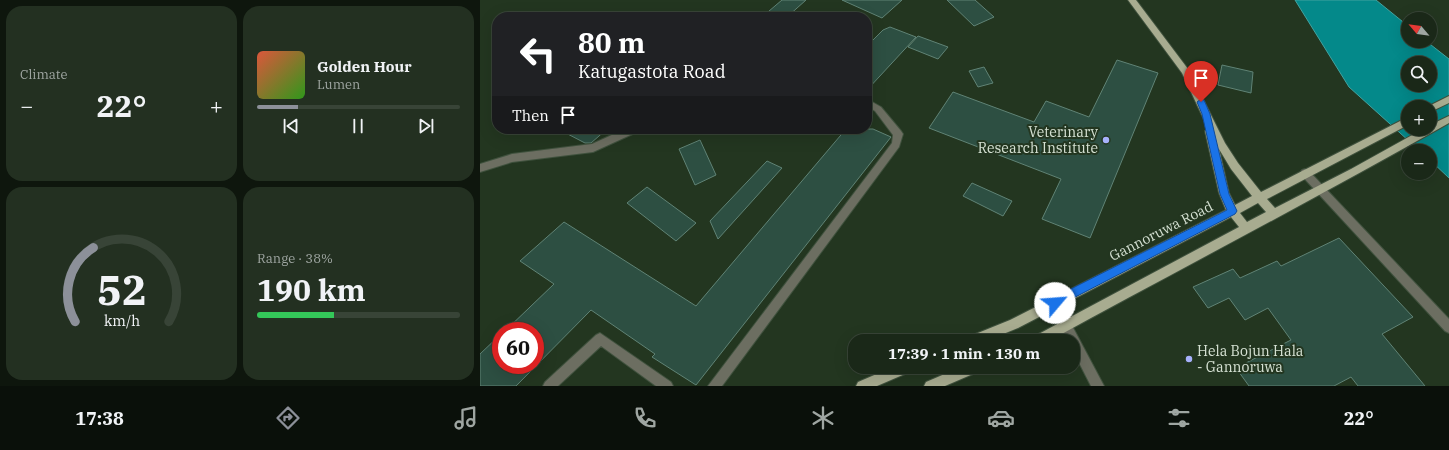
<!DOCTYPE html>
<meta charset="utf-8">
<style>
:root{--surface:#1a2818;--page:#233021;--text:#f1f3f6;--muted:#9fa6a2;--line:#384437;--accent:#8c9099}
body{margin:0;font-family:"IBM Plex Serif",serif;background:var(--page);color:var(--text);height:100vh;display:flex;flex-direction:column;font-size:15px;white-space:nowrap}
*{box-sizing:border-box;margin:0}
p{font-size:13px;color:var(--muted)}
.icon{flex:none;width:22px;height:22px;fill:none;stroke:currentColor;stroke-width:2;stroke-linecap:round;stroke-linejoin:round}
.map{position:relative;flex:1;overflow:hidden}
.details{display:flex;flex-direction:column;gap:6px;padding:6px;background:#0e160d;width:480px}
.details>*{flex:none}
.guide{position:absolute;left:12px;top:12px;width:380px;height:122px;border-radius:16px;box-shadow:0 4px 16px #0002,0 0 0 1px var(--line);background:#202124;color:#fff;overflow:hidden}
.needle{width:26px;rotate:299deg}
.fabs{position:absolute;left:921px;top:12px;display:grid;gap:8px}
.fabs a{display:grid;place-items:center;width:36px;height:36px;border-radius:50%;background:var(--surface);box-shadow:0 4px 16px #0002,0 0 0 1px var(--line);font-size:20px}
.speed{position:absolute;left:12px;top:322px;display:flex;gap:8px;font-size:20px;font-weight:700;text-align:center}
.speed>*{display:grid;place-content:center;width:52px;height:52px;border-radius:50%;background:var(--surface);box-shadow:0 4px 16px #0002,0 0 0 1px var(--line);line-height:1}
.speed .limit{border:6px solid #d22;background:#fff;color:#111}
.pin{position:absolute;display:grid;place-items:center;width:34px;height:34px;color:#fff;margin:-41px -17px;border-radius:50% 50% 50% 0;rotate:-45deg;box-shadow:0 0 4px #0007}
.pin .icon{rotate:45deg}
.me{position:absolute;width:44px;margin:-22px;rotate:63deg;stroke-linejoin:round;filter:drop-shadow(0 0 3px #0008)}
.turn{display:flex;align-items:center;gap:14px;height:84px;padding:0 20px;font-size:18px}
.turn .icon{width:52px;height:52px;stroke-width:2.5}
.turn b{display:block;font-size:28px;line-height:34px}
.then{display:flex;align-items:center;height:38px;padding:0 20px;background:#0003;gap:8px;font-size:15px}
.big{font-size:30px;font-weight:800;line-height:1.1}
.details .card{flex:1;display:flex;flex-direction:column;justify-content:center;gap:6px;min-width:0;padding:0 14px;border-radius:16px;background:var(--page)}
.details .dial{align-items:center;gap:0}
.dial svg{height:104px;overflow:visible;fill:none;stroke:var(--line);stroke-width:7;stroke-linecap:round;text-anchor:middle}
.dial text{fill:var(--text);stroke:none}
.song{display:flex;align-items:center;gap:12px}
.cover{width:48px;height:48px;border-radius:6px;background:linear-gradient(135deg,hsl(10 70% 55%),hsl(110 70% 35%))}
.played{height:4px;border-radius:2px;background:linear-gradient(90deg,var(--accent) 20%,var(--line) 20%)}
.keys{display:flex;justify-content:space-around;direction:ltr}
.heat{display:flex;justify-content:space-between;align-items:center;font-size:22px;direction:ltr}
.charge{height:6px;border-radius:3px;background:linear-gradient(90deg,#34c759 38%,var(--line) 0)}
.details .tiles{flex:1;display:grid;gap:6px;grid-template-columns:repeat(2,1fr)}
.trip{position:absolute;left:368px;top:334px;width:232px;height:40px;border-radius:16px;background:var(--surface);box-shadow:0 4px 16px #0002,0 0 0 1px var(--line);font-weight:800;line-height:40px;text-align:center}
.dock{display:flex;height:64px;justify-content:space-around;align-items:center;background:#0a100a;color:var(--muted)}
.dock .icon{width:28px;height:28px}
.dock .active{color:var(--accent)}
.dock b{font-size:18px;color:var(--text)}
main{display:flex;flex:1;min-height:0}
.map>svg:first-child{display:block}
.water{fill:#04898a;stroke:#43a3a0;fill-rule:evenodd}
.building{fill:#2d4f42;stroke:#608375}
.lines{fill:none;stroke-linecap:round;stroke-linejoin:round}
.minor-casing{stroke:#3f513d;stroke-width:2}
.major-casing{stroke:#3f513d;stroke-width:2}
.minor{fill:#6c6e61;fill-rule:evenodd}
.major{fill:#a8ac90;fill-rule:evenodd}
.route{fill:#1a73e8;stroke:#114b97}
.poi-dot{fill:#a7b1fc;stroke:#233620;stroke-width:1.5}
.labels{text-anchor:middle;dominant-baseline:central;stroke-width:4;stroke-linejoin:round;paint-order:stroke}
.poi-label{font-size:14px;fill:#d5e1d3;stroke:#233620;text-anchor:end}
.street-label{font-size:14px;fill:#d5e1d3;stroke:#233620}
</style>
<main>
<section class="details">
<div class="tiles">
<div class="card"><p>Climate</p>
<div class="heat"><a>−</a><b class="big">22°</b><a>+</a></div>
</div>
<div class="card">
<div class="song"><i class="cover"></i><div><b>Golden Hour</b><p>Lumen</p></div></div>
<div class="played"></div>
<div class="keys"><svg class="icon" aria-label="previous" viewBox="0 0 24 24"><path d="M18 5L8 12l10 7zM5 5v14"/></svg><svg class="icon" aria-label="pause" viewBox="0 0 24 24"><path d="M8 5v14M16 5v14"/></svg><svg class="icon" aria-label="next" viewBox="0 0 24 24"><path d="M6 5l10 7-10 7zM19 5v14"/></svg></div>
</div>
<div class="card dial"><svg viewBox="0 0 100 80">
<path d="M14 69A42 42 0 1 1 86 69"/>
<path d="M14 69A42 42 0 0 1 28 12" stroke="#8c9099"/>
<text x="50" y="56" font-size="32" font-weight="700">52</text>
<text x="50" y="72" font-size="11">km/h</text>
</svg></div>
<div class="card"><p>Range · 38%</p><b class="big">190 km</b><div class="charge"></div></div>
</div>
</section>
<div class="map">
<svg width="969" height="386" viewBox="0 0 969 386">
<rect width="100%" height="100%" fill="#233620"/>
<path class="water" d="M 815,0 L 896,0 L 928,26 L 928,41 L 946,41 L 969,59 L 969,178 L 950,160 L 950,151 L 940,151 L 869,87 ZM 928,63 L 950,63 L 950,85 L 928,85 ZM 928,107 L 950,107 L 950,129 L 928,129 Z"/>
<path class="building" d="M 302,0 L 326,0 L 307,17 L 282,17 Z
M 362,0 L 422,0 L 402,18 Z
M 467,0 L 495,0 L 514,17 L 494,26 Z
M 410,27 L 436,37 L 387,90 L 387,46 L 403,30 Z
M 438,36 L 468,47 L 458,59 L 428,47 Z
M 637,60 L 678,73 L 610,238 L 562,219 L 581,179 L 449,128 L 473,92 L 554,122 L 566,101 L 609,117 Z
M 742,65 L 773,72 L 771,93 L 738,85 Z
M 504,67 L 513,83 L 498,87 L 489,71 Z
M 78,129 L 127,129 L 111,143 L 105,143 Z
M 366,129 L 393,129 L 411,137 L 216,385 L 172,357 L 175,354 L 111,310 L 36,386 L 0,386 L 0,354 L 21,334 L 21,365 L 55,365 L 55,331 L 25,331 L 74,284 L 40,261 L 84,222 L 216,306 Z
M 220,140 L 236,175 L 215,185 L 199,149 Z
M 287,161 L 302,168 L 238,239 L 230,221 Z
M 492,183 L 532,201 L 523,216 L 483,196 Z
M 167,187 L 216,223 L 196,241 L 147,203 Z
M 859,238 L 933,317 L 902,334 L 945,386 L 878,386 L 871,377 L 854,386 L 769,386 L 756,368 L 811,340 L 788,308 L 765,320 L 749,298 L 728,308 L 713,287 L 753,269 L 760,278 L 797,261 L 801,266 Z"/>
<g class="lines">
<g class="minor-casing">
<path id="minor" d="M 387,99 L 401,107 L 421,131 L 423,134 L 419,147 L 242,386 L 228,386 L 412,143 L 413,135 L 395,111 L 387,106 Z
M 145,129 L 159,129 L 157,132 L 113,152 L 32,162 L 0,172 L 0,164 L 32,154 L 112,144 Z
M 825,169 L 828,170 L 969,319 L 969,333 L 965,331 L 822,176 L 820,173 L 822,170 Z
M 586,320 L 590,322 L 624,386 L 611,386 L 593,351 L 593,341 L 588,341 L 580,326 L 582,322 Z
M 120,333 L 191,382 L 193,386 L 176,386 L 121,346 L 78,386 L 63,386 L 65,382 L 116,335 Z"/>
</g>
<g class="major-casing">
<path id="major" d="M 648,0 L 656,0 L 708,69 L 745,143 L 758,163 L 781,192 L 928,117 L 928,125 L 787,199 L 795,208 L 871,169 L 943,129 L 950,129 L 950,125 L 969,116 L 969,123 C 837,198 702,268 569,341 L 551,341 L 553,337 L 759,227 L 751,217 L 538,328 L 506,341 L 486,341 L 488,337 L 530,320 L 746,210 L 739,193 L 725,131 L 728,128 L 702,73 ZM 739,149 L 751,169 L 772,196 L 755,205 L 749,193 ZM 778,203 L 786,212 L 767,222 L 760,213 Z
M 969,96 L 969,103 L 950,112 L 950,107 L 947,107 Z
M 413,367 L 434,367 L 432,371 L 397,386 L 376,386 L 378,382 Z
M 481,367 L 502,367 L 500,371 L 465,386 L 444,386 L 446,382 Z"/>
</g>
<use href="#minor" class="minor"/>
<use href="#major" class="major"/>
</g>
<path class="route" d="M 721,99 L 724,100 L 730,114 L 749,194 L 757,211 L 755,214 L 578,306 L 575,308 L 571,306 L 569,303 L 571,299 L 747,210 L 740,194 L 722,114 L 717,102 Z"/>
<g class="poi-dot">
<circle cx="626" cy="140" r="4"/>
<circle cx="709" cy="359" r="4"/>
</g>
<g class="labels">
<g class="poi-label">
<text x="618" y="132">Veterinary<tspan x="618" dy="16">Research Institute</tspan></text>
<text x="717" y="351" text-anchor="start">Hela Bojun Hala<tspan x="717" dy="16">- Gannoruwa</tspan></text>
</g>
<g class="street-label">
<text transform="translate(681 231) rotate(-27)">Gannoruwa Road</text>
</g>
</g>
</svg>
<div class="fabs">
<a><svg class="needle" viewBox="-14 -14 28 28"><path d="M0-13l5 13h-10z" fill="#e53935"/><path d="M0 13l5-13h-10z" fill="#9fa6a2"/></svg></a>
<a><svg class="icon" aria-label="search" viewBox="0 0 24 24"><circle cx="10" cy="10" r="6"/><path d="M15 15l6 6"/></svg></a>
<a>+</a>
<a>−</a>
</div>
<div class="speed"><div class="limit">60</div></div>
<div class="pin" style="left:721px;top:102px;background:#d93025"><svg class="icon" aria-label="arrive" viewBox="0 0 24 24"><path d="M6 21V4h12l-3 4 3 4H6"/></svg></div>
<svg class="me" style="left:575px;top:303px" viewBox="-20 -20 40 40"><circle r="19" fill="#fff"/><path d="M0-13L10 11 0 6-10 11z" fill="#1a73e8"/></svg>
<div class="trip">17:39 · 1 min · 130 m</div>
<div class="guide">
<div class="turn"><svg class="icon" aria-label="left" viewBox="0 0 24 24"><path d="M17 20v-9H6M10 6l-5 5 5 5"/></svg><div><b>80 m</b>Katugastota Road</div></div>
<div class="then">Then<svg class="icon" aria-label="arrive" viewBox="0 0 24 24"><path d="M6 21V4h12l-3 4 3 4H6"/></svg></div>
</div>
</div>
</main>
<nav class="dock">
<b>17:38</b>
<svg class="icon active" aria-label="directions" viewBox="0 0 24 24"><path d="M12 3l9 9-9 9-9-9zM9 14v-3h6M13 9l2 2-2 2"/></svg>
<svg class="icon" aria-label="music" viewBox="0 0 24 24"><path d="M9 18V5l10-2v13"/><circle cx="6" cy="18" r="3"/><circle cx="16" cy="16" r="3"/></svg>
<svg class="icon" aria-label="phone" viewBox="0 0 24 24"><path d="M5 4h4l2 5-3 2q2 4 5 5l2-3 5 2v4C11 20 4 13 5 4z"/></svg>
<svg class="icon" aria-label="climate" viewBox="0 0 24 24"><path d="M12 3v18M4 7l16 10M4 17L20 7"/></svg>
<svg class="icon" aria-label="car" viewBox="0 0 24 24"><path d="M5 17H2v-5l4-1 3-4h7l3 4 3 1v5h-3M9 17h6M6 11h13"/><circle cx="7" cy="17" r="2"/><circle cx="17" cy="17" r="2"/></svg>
<svg class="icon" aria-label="filters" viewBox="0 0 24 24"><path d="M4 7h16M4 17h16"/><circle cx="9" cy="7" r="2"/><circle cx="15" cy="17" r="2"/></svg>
<b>22°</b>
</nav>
